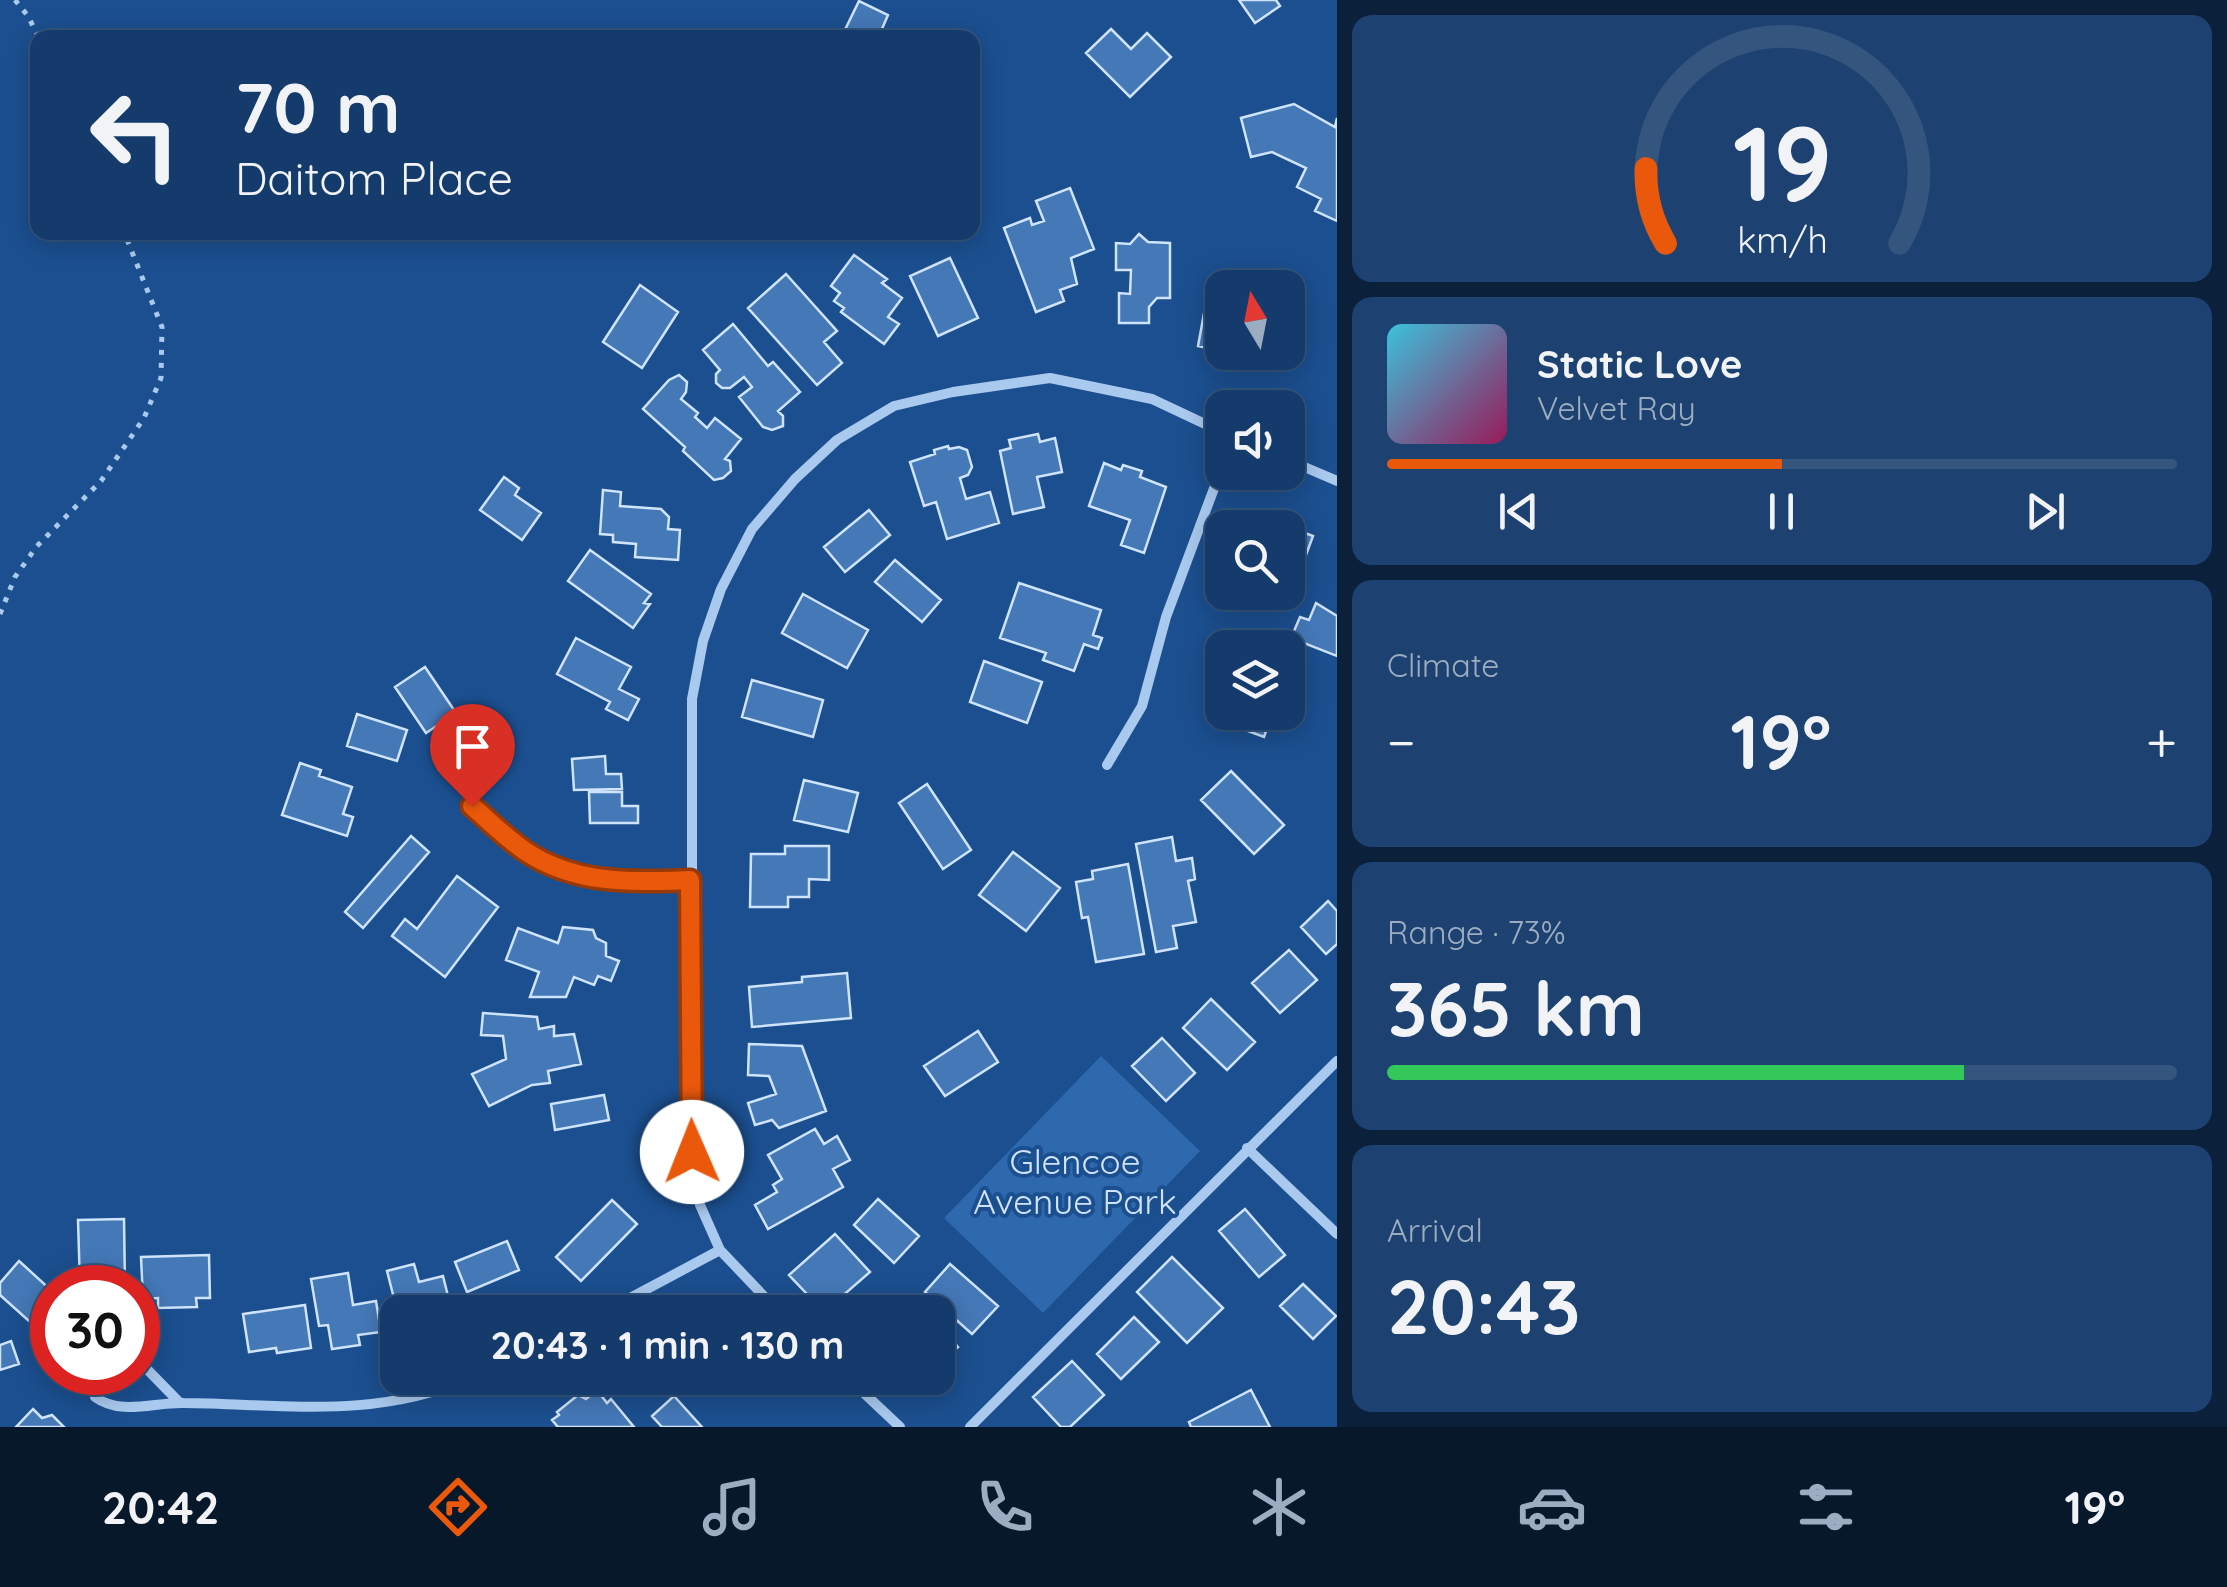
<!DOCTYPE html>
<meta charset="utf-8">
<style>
:root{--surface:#143b6b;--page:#1d4271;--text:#f1f3f6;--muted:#9dadc1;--line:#33557e;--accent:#ea580c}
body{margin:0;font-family:Quicksand,sans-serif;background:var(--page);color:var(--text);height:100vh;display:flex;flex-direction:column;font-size:38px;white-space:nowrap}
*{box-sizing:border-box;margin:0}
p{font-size:32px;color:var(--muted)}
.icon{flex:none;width:55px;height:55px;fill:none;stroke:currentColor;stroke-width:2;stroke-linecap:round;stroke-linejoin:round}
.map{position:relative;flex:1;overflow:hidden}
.drawer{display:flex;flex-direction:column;gap:15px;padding:15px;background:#0b203b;width:890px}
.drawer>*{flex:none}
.top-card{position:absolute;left:30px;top:30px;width:950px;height:210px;border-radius:20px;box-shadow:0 5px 25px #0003,0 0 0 2px var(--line);background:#143b6b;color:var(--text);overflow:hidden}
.needle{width:65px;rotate:350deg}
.tools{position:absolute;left:1205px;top:270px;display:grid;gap:20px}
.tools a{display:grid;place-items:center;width:100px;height:100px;border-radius:20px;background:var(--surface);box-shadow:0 5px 25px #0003,0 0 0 2px var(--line);font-size:50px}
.speed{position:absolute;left:30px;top:1265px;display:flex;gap:20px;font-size:50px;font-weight:700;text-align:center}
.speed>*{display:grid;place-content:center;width:130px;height:130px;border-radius:50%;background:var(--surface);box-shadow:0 5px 25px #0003,0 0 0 2px var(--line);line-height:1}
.speed .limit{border:15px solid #d22;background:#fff;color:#111}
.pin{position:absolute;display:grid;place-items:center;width:85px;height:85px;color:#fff;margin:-102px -42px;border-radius:50% 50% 50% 0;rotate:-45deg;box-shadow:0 0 10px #0007}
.pin .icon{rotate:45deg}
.me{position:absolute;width:110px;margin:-55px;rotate:359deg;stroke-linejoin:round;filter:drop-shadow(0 0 8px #0008)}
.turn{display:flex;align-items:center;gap:35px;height:210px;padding:0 40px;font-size:45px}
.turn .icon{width:130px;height:130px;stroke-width:2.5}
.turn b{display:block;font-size:70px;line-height:85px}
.big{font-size:75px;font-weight:700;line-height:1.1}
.drawer .card{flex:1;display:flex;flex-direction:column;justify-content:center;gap:15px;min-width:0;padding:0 35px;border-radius:20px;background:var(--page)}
.drawer .dial{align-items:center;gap:0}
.dial svg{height:260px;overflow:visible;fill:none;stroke:var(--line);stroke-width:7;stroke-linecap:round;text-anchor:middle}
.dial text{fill:var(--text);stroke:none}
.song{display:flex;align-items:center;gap:30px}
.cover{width:120px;height:120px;border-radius:15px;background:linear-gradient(135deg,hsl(190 70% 55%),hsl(330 70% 35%))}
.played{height:10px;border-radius:5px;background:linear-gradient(90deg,var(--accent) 50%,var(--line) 50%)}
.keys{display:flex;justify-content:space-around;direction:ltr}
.heat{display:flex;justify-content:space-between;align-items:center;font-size:55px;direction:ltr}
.charge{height:15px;border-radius:8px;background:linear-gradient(90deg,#34c759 73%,var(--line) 0)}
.trip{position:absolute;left:380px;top:1295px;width:575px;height:100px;border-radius:20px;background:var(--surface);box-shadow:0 5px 25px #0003,0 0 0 2px var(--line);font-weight:700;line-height:100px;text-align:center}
.tabs{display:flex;height:160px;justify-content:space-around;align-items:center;background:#08182b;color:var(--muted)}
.tabs .icon{width:70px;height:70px}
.tabs .current{color:var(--accent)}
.tabs b{font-size:45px;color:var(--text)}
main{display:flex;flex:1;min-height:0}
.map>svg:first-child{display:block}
.green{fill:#2e69ad}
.building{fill:#4478b7;stroke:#cfe3fa;stroke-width:2.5}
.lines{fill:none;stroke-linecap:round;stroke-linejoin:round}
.path{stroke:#a9c9ee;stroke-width:5;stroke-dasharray:5 8;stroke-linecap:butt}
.minor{stroke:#a9c9ee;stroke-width:10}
.route-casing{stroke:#983908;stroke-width:25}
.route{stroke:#ea580c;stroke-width:18}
.labels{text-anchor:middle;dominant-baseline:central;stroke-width:8;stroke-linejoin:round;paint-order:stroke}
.park-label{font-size:35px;fill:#cfe3fa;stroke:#1b4f8f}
</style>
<main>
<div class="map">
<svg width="1337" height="1427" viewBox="0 0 1337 1427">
<rect width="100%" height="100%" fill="#1b4f8f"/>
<path class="green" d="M 1101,1056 L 1200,1151 L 1043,1313 L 944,1218 Z"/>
<path class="building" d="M 1239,0 L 1276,0 L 1280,6 L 1255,23 Z
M 859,1 L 888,15 L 878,38 L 841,38 Z
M 1111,29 L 1131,49 L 1147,33 L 1171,57 L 1130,97 L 1086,53 Z
M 1294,104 L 1335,127 L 1337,118 L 1337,221 L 1315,211 L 1321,199 L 1297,187 L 1306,168 L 1272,152 L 1251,157 L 1241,118 Z
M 1070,188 L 1094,249 L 1071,258 L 1077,284 L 1060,290 L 1064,301 L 1036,312 L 1004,228 L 1030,218 L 1032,225 L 1044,221 L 1036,201 Z
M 1139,234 L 1148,242 L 1170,243 L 1170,298 L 1157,298 L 1149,307 L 1149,323 L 1119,323 L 1119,293 L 1130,294 L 1131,270 L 1116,270 L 1116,243 L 1130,244 Z
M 854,255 L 887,279 L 882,283 L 902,298 L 888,317 L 899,324 L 884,344 L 841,312 L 844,308 L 834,301 L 840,293 L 831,286 Z
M 950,258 L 978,318 L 938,336 L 910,276 Z
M 786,274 L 837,331 L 824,342 L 842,363 L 817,385 L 748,308 Z
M 1210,281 L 1238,286 L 1222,288 L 1222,352 L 1228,352 L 1226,361 L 1211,358 L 1212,349 L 1198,346 Z
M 640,285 L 678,312 L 642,368 L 603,342 Z
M 733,324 L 768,366 L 773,362 L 800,392 L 778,411 L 783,416 L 783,426 L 772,430 L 763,427 L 739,397 L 752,387 L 744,377 L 730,388 L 722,388 L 716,383 L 716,374 L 720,370 L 703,350 Z
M 679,375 L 687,382 L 686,392 L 681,399 L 698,413 L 695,417 L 707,428 L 715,418 L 741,439 L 725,459 L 730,461 L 731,471 L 723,478 L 714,480 L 683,451 L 685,447 L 643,409 L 669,380 Z
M 1038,434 L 1040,442 L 1055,438 L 1062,472 L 1037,477 L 1044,507 L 1013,514 L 1000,451 L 1011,448 L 1009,440 Z
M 948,446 L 949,449 L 959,447 L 967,450 L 972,467 L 968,475 L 960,478 L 966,499 L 990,492 L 999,523 L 947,539 L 936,502 L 924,506 L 910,462 L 935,454 L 934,450 Z
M 1104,463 L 1121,470 L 1123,465 L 1142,471 L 1140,477 L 1166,487 L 1144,553 L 1121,545 L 1130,520 L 1089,506 Z
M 504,477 L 519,488 L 515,495 L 541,513 L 522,540 L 480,510 Z
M 603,490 L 621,492 L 620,506 L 661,509 L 669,517 L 668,529 L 680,530 L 678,560 L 635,557 L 636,544 L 613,542 L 613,535 L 600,534 Z
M 869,510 L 890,535 L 845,572 L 824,547 Z
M 1246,511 L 1313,536 L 1288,604 L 1256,592 L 1288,592 L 1288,528 L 1240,528 Z
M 590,550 L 651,594 L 644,603 L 650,604 L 633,628 L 568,581 Z
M 895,560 L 941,600 L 922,622 L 875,582 Z
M 1019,583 L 1101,610 L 1093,635 L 1102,638 L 1098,649 L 1084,644 L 1074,671 L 1043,660 L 1046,653 L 1000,638 Z
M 803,594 L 868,630 L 847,668 L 782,633 Z
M 1316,603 L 1337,616 L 1337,656 L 1291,638 L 1300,617 L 1309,620 Z
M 576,638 L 631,667 L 619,689 L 639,699 L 628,720 L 606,709 L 610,702 L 557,674 Z
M 984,661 L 1042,682 L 1027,723 L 970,702 Z
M 425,667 L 456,713 L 426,733 L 395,687 Z
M 1222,675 L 1222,712 L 1273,712 L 1264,737 L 1207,716 Z
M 752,680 L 823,700 L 813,737 L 742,717 Z
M 357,714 L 407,730 L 397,761 L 347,746 Z
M 605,756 L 606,774 L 621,774 L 622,789 L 574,790 L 572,759 Z
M 300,763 L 321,770 L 319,776 L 352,787 L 343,814 L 353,817 L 347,836 L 282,815 Z
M 1231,771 L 1284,825 L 1254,854 L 1201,800 Z
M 804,780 L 858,793 L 848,832 L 794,820 Z
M 927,784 L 971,850 L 943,869 L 899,803 Z
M 589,792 L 622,792 L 622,806 L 638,806 L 638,823 L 590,823 Z
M 411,836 L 429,852 L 363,928 L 345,912 Z
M 1172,837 L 1176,861 L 1192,858 L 1195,879 L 1188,881 L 1196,922 L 1173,926 L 1177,948 L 1156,952 L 1136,844 Z
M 785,846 L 829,846 L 829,880 L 809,879 L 809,897 L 788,897 L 788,907 L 750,907 L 751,854 L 785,854 Z
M 1013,852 L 1060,888 L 1026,931 L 979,895 Z
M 1128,864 L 1144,954 L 1096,962 L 1088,917 L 1082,918 L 1076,882 L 1093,879 L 1092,871 Z
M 457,876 L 498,907 L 445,977 L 392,936 L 405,919 L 417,929 Z
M 1328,901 L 1337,911 L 1337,944 L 1326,954 L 1301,927 Z
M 563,927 L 593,930 L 596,938 L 606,943 L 606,956 L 619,961 L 611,981 L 598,976 L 594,985 L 574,977 L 566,997 L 530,997 L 539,972 L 506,960 L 518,928 L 558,943 Z
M 1289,950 L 1317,980 L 1280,1013 L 1252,983 Z
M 847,973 L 851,1018 L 752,1027 L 749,987 L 802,982 L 802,977 Z
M 1211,999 L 1255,1042 L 1227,1070 L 1183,1028 Z
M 483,1013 L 537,1017 L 539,1029 L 554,1026 L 554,1036 L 574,1034 L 581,1064 L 548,1071 L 550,1083 L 532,1085 L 489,1106 L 472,1074 L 506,1059 L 503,1036 L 481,1035 Z
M 978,1031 L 998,1062 L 945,1096 L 924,1066 Z
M 1162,1038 L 1195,1073 L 1166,1101 L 1132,1066 Z
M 749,1044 L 802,1046 L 826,1111 L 779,1128 L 772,1120 L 755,1125 L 748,1103 L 776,1094 L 769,1076 L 748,1075 Z
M 604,1095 L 609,1120 L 555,1130 L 551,1104 Z
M 815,1129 L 824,1144 L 837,1136 L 850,1160 L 833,1169 L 843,1187 L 768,1229 L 755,1205 L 777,1192 L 773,1185 L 782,1179 L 768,1155 Z
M 878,1199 L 919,1236 L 894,1263 L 854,1225 Z
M 612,1200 L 637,1224 L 581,1281 L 556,1257 Z
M 1245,1209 L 1285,1255 L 1259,1277 L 1219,1231 Z
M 124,1219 L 125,1285 L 80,1286 L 78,1220 Z
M 835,1234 L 870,1272 L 824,1312 L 789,1275 Z
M 507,1241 L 519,1270 L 467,1292 L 455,1262 Z
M 209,1255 L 210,1298 L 196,1298 L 197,1307 L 158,1308 L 158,1298 L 143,1299 L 141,1257 Z
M 1172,1257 L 1223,1308 L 1187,1343 L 1137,1292 Z
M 19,1261 L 52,1291 L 52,1326 L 47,1321 L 39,1330 L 0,1295 L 0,1283 Z
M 414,1264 L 419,1282 L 443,1276 L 452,1312 L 398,1314 L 387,1271 Z
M 950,1264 L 998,1306 L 972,1334 L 925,1292 Z
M 348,1273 L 353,1305 L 376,1301 L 381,1332 L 358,1335 L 360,1345 L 332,1349 L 328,1325 L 319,1326 L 311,1279 Z
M 1303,1284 L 1336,1316 L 1313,1339 L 1280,1306 Z
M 305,1305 L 311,1348 L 277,1353 L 276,1348 L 249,1352 L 243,1314 Z
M 1134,1317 L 1159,1342 L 1121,1379 L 1097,1354 Z
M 938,1323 L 958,1347 L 938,1364 Z
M 11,1341 L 19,1364 L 0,1370 L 0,1345 Z
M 1072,1361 L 1104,1395 L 1070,1427 L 1061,1427 L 1033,1397 Z
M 703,1378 L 738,1378 L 719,1395 Z
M 597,1390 L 607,1403 L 611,1399 L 634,1427 L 558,1427 L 552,1420 L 559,1415 L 557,1412 L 578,1395 L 586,1399 Z
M 1251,1390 L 1270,1427 L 1191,1427 L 1189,1422 Z
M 674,1396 L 702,1427 L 662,1427 L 652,1416 Z
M 33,1409 L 42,1418 L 52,1415 L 64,1427 L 16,1427 Z"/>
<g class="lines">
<path class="path" d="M 15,0 L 28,16 L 39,38
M 0,614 L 15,577 L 37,546 L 101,481 L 144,418 L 161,378 L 162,327 L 124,232"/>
<path class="minor" d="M 1288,460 L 1337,481
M 1107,765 L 1142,706 L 1166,617 L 1222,467
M 471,806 C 489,821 506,838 525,851 C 575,885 632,882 690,880
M 1247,1148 L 1337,1234
M 604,1312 L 720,1250
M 779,1312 L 720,1250 L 700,1205 L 692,1152 L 692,699 L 703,641 L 721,589 L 752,529 L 795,479 L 837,440 L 894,406 L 953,392 L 1050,378 L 1152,399 L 1222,432
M 138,1360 L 179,1402
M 90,1372 L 95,1397 C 121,1416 154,1402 184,1403 C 284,1404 374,1420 471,1378
M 848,1378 L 900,1427
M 970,1427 L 1337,1061"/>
</g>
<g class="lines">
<g class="route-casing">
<path id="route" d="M 472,806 C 489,821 506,838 525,851 C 576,885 631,882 690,880 L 692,1152"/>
</g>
<use href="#route" class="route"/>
</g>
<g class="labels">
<g class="park-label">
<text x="1075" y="1161">Glencoe<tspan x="1075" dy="40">Avenue Park</tspan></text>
</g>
</g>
</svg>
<div class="tools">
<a><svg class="needle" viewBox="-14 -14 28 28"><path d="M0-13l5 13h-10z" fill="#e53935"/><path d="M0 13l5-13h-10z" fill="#9dadc1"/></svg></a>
<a><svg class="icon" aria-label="sound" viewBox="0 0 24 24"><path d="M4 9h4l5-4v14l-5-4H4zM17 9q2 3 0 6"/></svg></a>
<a><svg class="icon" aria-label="search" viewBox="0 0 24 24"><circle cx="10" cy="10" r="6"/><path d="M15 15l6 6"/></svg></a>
<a><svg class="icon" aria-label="layers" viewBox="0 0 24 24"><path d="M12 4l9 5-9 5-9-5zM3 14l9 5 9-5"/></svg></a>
</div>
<div class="speed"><div class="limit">30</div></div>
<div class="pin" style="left:472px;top:806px;background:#d93025"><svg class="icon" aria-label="arrive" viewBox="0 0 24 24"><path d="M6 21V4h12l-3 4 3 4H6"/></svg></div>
<svg class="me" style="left:692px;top:1152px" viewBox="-20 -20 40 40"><circle r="19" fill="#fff"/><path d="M0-13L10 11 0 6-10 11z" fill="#ea580c"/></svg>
<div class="trip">20:43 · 1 min · 130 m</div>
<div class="top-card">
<div class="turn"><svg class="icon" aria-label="left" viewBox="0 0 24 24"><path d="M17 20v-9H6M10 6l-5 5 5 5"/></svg><div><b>70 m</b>Daitom Place</div></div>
</div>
</div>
<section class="drawer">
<div class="card dial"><svg viewBox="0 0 100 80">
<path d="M14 69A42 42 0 1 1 86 69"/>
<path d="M14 69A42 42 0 0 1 8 46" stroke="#ea580c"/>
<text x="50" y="56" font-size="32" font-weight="700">19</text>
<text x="50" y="72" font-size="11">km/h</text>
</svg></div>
<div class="card">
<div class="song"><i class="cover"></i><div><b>Static Love</b><p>Velvet Ray</p></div></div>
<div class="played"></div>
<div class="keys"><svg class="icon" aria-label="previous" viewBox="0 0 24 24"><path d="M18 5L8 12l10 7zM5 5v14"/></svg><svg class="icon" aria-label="pause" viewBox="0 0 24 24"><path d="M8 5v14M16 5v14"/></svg><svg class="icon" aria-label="next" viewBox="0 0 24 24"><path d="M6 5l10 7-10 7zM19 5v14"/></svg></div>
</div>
<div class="card"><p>Climate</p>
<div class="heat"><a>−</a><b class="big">19°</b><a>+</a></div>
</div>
<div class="card"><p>Range · 73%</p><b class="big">365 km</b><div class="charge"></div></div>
<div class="card"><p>Arrival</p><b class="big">20:43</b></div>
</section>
</main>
<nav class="tabs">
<b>20:42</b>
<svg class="icon current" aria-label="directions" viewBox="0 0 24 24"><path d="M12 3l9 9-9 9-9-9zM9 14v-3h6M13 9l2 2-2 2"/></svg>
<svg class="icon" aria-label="music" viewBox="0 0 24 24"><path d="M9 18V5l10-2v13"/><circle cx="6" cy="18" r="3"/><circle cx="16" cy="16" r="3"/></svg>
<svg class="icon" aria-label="phone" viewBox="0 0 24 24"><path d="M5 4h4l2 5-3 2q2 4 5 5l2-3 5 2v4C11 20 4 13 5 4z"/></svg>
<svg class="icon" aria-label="climate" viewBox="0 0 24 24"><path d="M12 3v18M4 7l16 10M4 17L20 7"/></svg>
<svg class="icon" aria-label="car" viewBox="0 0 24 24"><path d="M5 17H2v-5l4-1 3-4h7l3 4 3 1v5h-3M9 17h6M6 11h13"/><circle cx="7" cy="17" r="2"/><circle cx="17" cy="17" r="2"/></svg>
<svg class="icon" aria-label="filters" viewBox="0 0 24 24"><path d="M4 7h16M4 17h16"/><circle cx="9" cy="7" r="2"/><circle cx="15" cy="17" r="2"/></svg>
<b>19°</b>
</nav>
